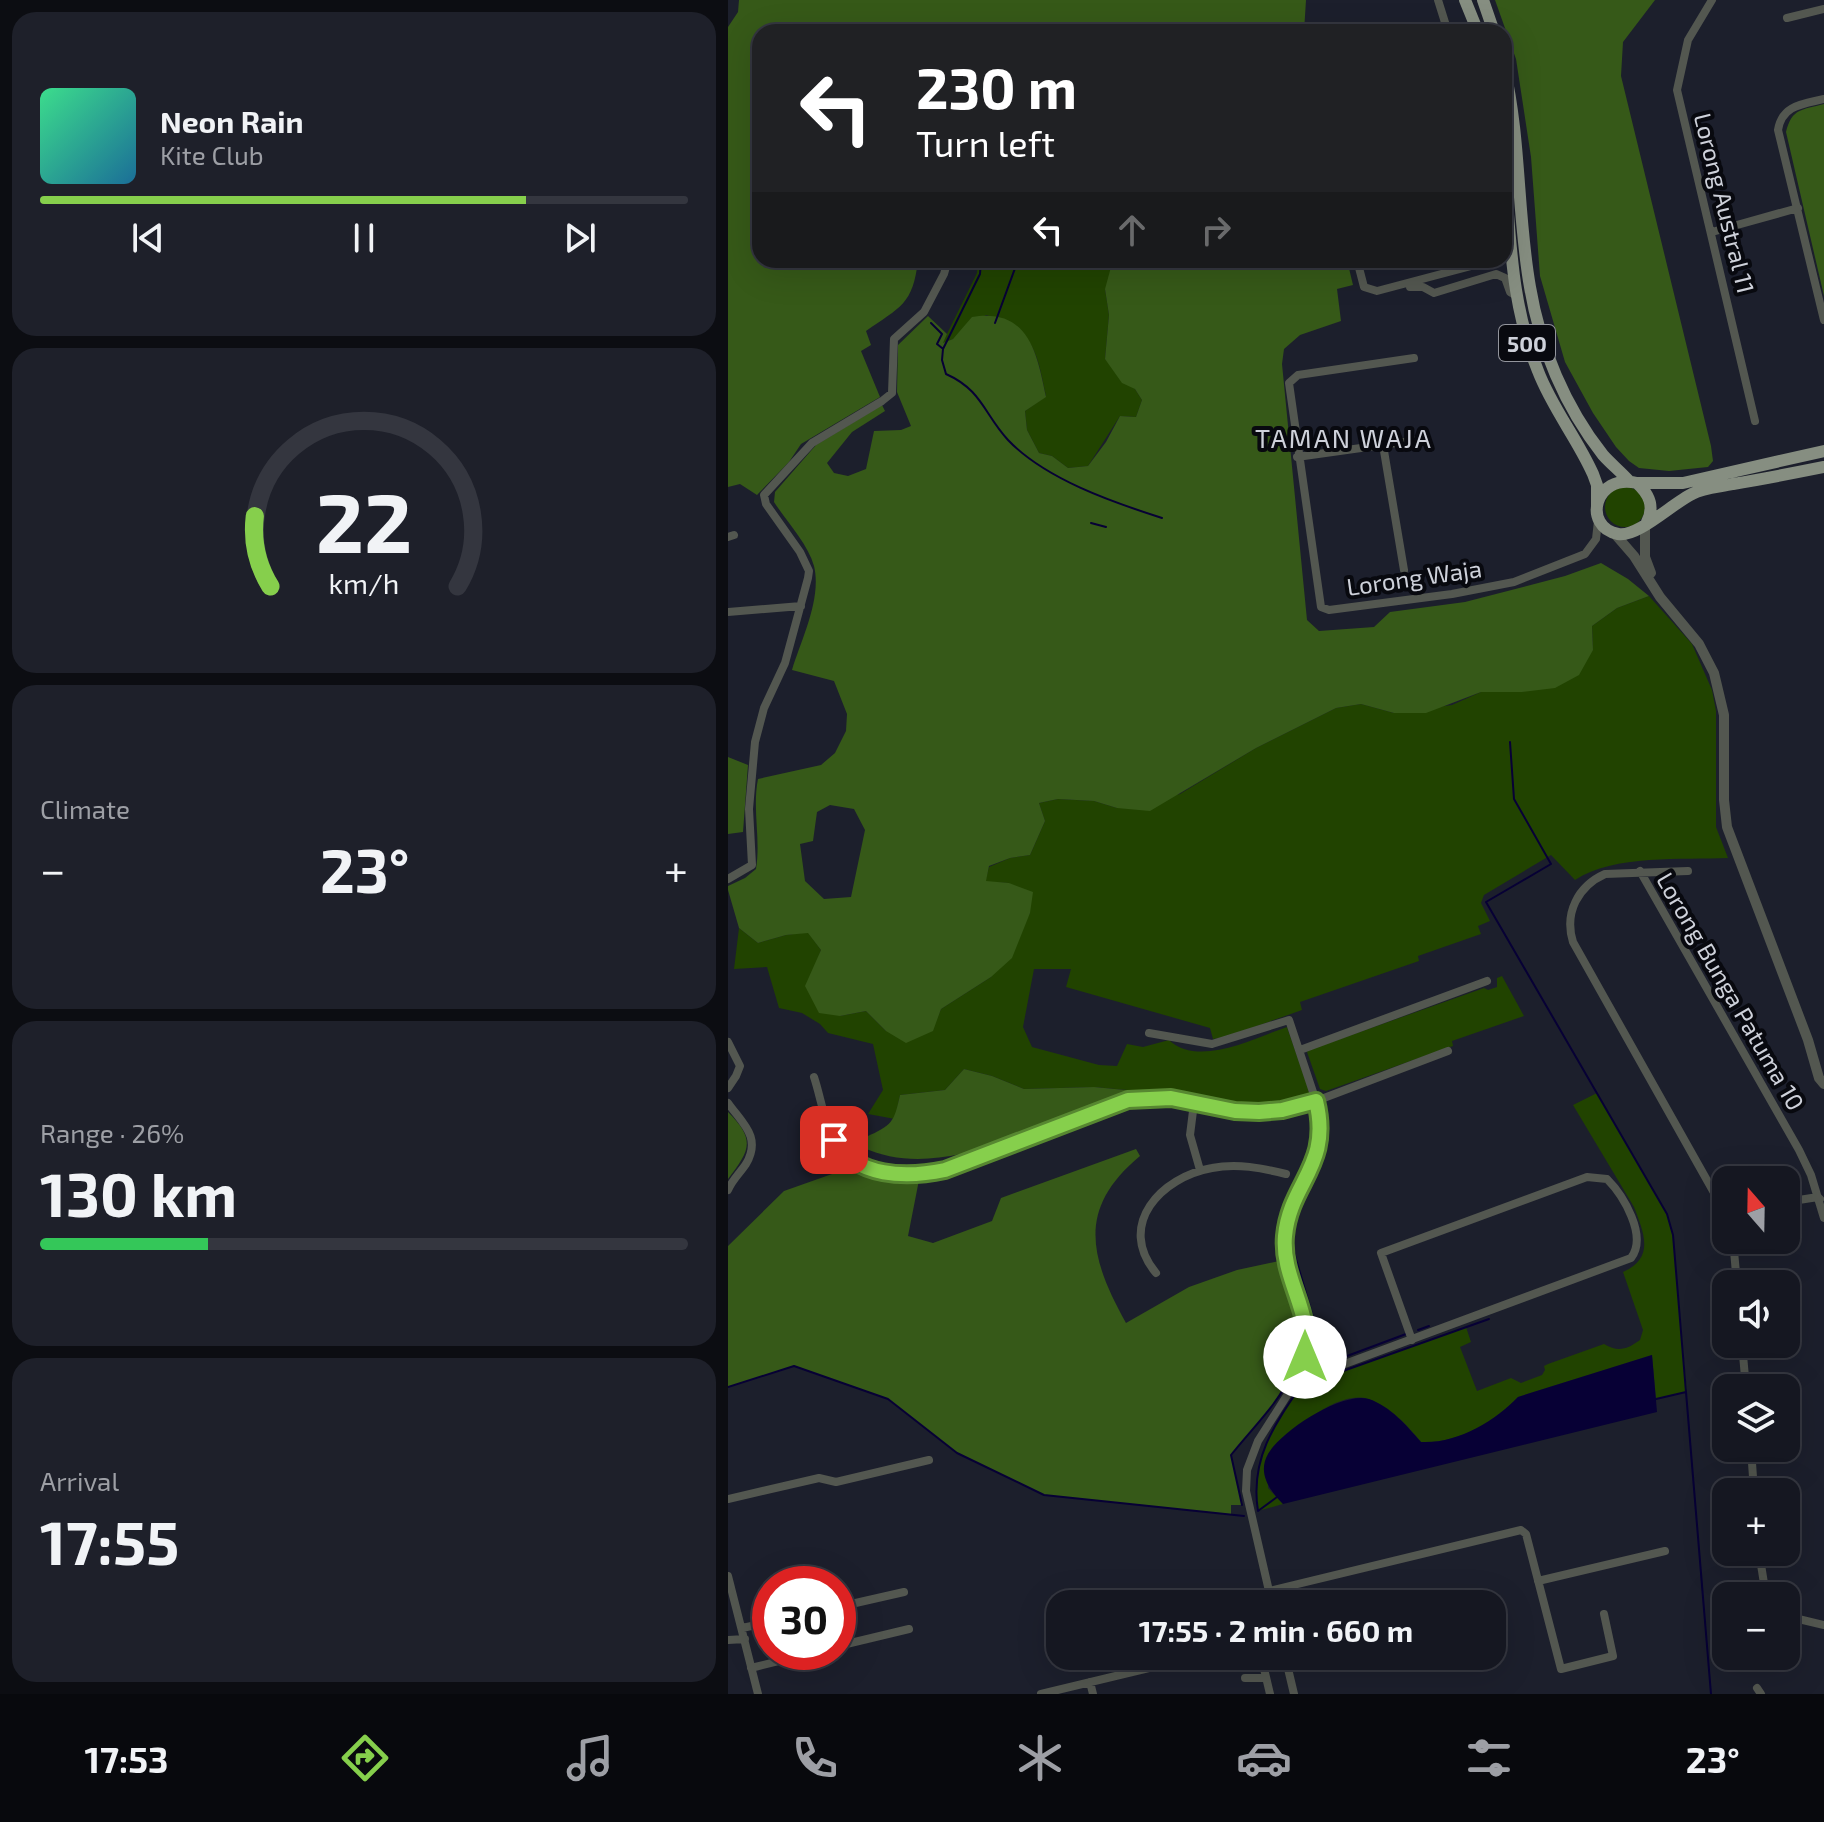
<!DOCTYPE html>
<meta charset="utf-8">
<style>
:root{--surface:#151721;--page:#1e202a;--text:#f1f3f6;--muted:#9d9fa5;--line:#34363f;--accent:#86cf4c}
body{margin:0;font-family:"Exo 2",sans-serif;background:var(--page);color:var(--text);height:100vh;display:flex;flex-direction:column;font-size:30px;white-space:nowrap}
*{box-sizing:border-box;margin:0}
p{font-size:26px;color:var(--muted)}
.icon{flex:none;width:44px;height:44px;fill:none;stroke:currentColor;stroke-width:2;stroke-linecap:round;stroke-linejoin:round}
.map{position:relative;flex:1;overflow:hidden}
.details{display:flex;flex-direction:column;gap:12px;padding:12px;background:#0c0d12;width:728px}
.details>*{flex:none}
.top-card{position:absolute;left:24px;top:24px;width:760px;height:244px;border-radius:24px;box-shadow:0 8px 32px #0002,0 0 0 2px var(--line);background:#202124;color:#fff;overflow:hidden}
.needle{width:52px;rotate:340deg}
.fabs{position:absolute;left:984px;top:1166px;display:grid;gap:16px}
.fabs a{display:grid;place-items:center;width:88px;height:88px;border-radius:16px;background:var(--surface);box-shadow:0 8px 32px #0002,0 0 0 2px var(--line);font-size:40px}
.speed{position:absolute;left:24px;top:1566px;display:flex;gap:16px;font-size:40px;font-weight:700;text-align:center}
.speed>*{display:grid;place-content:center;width:104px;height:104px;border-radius:50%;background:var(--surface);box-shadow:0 8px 32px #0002,0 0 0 2px var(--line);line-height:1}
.speed .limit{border:12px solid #d22;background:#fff;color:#111}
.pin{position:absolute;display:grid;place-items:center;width:68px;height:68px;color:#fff;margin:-34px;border-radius:16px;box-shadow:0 4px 12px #0006}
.me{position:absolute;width:88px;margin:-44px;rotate:0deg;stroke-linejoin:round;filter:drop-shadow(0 0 6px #0008)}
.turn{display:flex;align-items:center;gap:28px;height:168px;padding:0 32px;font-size:36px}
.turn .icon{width:104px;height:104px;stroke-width:2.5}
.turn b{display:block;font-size:56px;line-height:68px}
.lanes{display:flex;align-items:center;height:76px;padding:0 32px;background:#0003;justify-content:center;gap:40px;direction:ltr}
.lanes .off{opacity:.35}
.big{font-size:60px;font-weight:700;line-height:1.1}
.details .tile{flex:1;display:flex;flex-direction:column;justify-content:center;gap:12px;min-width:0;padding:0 28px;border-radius:24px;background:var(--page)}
.details .dial{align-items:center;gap:0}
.dial svg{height:208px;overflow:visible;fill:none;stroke:var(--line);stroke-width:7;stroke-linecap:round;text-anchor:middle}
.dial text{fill:var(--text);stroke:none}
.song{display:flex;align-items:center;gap:24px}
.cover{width:96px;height:96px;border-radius:12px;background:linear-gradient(135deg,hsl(150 70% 55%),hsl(200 70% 35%))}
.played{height:8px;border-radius:4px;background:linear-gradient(90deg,var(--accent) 75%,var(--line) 75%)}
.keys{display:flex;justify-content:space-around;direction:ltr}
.heat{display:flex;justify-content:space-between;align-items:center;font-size:44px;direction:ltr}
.charge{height:12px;border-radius:6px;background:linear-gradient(90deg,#34c759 26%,var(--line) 0)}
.trip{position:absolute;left:318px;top:1590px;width:460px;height:80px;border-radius:24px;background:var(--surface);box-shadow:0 8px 32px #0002,0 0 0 2px var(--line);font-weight:700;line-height:80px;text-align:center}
.menu{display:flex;height:128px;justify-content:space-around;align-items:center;background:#08090d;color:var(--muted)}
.menu .icon{width:56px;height:56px}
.menu .selected{color:var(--accent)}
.menu b{font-size:36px;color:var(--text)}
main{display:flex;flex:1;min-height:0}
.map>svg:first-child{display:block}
.green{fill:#214300}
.forest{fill:#365918;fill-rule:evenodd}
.water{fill:#070035}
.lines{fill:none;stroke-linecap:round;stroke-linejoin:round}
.stream{stroke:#070035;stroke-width:2}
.minor{stroke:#535750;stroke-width:8}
.tertiary{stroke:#535750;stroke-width:10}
.primary{stroke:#868e81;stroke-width:12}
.route-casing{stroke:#578731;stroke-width:20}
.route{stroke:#86cf4c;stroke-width:14}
.labels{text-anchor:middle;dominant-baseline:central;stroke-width:8;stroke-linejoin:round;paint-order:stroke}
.shield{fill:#08090f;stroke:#93959d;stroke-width:2}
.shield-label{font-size:22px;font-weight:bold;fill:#ced1da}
.street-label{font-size:24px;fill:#ced1da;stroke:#08090f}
.neighbourhood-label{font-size:26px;letter-spacing:2px;fill:#ced1da;stroke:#08090f}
</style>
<main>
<section class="details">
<div class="tile">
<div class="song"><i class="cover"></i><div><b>Neon Rain</b><p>Kite Club</p></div></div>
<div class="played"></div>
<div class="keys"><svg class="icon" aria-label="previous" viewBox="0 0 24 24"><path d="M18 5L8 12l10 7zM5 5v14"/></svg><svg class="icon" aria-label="pause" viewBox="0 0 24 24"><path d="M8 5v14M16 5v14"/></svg><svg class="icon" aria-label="next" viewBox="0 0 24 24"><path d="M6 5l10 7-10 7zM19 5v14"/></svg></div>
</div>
<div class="tile dial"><svg viewBox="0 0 100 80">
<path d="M14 69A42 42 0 1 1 86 69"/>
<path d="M14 69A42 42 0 0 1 8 42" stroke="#86cf4c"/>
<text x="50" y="56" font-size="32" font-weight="700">22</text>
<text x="50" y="72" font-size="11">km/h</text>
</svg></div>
<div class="tile"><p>Climate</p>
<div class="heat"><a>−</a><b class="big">23°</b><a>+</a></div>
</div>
<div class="tile"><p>Range · 26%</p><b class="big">130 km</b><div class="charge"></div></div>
<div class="tile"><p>Arrival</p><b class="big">17:55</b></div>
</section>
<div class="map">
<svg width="1096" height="1694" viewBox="0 0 1096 1694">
<rect width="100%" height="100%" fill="#1c1f2c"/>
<path class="green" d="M 250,260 L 416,260 L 406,270 L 377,289 L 381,315 L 377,359 L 407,389 L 414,400 L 408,417 L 392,416 L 360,466 L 340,468 L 324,456 L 311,453 L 299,430 L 297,411 L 318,396 C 309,353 306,328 258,315 L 225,339 L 214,344 L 249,273 Z
M877 507a20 20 0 1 1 40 0a20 20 0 1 1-40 0Z
M 921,596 L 964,644 L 984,690 L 988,711 L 988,827 L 1000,858 C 955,860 886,854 847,880 L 823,855 L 756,895 L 753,903 L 762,921 L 750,926 L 753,934 L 690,956 L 691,961 L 572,1002 L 574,1010 L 498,1037 L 485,1039 L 482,1028 L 338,987 L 343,969 L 306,969 L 295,1027 L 304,1047 L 371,1065 L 389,1066 L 399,1044 L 415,1047 L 441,1040 C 471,1068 526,1038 559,1027 L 583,1096 L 534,1106 L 492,1104 L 454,1095 L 366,1087 L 296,1089 L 264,1076 L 236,1069 L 217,1090 L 172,1095 L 167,1119 L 140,1114 L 155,1090 L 145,1044 L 100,1033 L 92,1024 L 74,1013 L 51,1008 L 39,967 L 6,969 L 11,928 L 30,943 L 58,935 L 80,932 L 93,950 L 87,967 L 112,1016 L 138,1011 L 158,1031 L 204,1031 L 213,1009 L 263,977 L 302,913 L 281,883 L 257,882 L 261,867 L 282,858 L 302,855 L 317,821 L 311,803 L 330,799 L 366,801 L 389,808 L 452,794 L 528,748 L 608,708 L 633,704 L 666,713 L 724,705 L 753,692 L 794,692 L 865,650 L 864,626 L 889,608 Z
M 774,976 L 796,1016 L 724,1041 L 725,1046 L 598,1091 L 592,1089 L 579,1052 L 581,1050 L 756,988 L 760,990 L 769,987 L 769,978 Z
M 869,1093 L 939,1214 L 945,1235 L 959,1392 L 928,1399 L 924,1355 L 790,1397 C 767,1422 729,1444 693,1442 C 679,1425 663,1407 640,1399 C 609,1389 560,1434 540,1454 L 540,1488 L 555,1504 L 530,1511 C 520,1456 552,1417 582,1373 L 587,1371 L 601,1376 L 738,1327 L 743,1342 L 732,1347 L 749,1391 L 783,1378 L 793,1383 L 814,1375 L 817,1370 L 816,1366 L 820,1364 L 876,1344 C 890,1352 898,1350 912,1340 L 915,1330 L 895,1272 C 927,1258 916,1233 906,1207 L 845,1105 Z"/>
<path class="forest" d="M 11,0 L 578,0 L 576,32 L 32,32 L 32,260 L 190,260 C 185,305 172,307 138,331 L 143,345 L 133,351 L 152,397 L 73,444 L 61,462 L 29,495 L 12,484 L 0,487 L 0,27 L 10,12 Z
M 767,0 L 927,0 L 895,42 L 893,76 L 983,446 L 985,461 L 980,467 L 941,471 L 911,468 L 901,461 L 888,447 L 865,413 L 837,362 L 812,276 L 803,157 L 788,59 Z
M 1096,104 L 1096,296 L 1058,132 C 1064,108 1074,110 1096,104 Z
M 416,260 L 619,260 L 625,285 L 609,289 L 613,321 L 572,335 L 556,349 L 554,364 L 579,620 L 591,631 L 646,627 L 662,612 L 737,602 L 837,576 L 873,563 L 900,579 L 921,596 L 889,608 L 864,626 L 865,650 L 851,675 L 827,688 L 794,692 L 753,692 L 698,713 L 666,713 L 633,704 L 608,708 L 528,748 L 422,811 L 389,808 L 366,801 L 330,799 L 311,803 L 317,821 L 302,855 L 282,858 L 261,866 L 258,881 L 281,883 L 305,892 L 302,913 L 284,958 L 263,977 L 213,1009 L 205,1031 L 178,1043 L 158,1031 L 138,1011 L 112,1016 L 91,1013 L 77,986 L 93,950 L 80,933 L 58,935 L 30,943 L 11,928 L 0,890 L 0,886 L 17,878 L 28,869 C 33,839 24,809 30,779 L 93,765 L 107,753 L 118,731 L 119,714 L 106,681 L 64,670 C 73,640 94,599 86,566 C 80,544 59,522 46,502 L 47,492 L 88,445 L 154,405 L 157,411 L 124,432 L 99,463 L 106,473 L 120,476 L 138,469 L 146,431 L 173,430 L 183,426 L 169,392 L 170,345 L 200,316 L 219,334 L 215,343 L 225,339 L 244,317 C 301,308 309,353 318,397 L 297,411 L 299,430 L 311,453 L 324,456 L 340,468 L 360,466 L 378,442 L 392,416 L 408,417 L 414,400 L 407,389 L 394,383 L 377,359 L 381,315 L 377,289 L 383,267 L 406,270 ZM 102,805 L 126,809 L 137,830 L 123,897 L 96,899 L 77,881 L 72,844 L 85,841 L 89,812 Z
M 0,757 L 20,765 L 15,832 L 0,834 Z
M 236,1069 L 264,1076 L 296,1089 L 366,1087 L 408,1091 L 233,1154 C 199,1161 166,1162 134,1147 L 138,1137 C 164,1125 166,1123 172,1095 L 217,1090 Z
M 0,1112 C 28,1140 22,1150 0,1179 Z
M 408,1149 L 412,1156 C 348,1209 362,1258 398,1323 L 461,1287 L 509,1270 L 551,1261 C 556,1281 566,1300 570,1320 C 583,1375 533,1417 503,1455 L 514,1505 L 503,1505 L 503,1515 L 316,1495 L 229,1453 L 160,1399 L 66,1366 L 0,1387 L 0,1246 L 56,1191 L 121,1168 C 145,1177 165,1183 191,1180 L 180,1236 L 205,1243 L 264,1221 L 273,1198 Z"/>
<path class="water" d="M 924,1355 L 929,1412 L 555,1504 C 542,1491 529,1473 540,1454 C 553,1431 614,1391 641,1399 C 663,1407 678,1425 693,1442 C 729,1444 767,1421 790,1397 Z"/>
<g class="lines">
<path class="stream" d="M 253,260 L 252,274 L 215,349 L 214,360 L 218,374 C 254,390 256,414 280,440 C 317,479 384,502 434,518
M 203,323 L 214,334 L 209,344 L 214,348
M 267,323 L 290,260
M 363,523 L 378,527
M 782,742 L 786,799 L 823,864 L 758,902 L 939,1214 L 945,1235 L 983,1694
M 565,1249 L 585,1317 L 588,1357 L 611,1359 L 678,1334
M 690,1330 L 701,1326
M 0,1387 L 66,1366 L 160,1399 L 229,1453 L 316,1495 L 516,1516
M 928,1399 L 958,1392
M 549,1497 L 530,1511 C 521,1455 551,1418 582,1373 L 587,1371 L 601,1376 L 761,1319
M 514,1505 L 503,1455 C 541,1407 588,1372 565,1303 C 555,1276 547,1254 552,1225"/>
<path class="minor" d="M 710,0 L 720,32
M 984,0 L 960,40 L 949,90 L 1027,421
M 1059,18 L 1096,9
M 1096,99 C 1075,104 1054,105 1050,130 L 1096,320
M 984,232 L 1070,208
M 629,260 L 636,287 L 649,291 L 766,260
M 682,287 L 695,287 L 706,293 L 768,274 L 777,278 L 782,292 L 787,295
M 686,358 L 570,375 L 561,383 L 593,607 L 601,610 L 724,594 L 786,582 L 857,554 L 868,539 L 870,521
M 655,445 L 676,570
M 569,457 L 697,439
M 0,537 L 6,535
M 0,612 L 73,606
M 912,871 L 1071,1150 L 1083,1175 L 1096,1218
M 960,871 L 877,874 C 850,886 836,913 845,942 L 998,1214
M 0,879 L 24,865 L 21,809 L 27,742 L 36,708 L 57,663 L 80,578 L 81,571 L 72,552 L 38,504 L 36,495 L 84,443 L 154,401 L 164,393 L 166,339 L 196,312 L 216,274 L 220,260
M 421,1033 L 484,1044 L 561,1020 L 588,1101 L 594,1130 L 590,1150 L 564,1211 L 557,1237 L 561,1272 L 577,1314 L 579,1346 L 577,1362 L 565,1386 L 530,1441 L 519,1470 L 518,1491 L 544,1604
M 0,1042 L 12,1066 L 8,1076 L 0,1088
M 572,1050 L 759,981
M 86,1077 C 93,1098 96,1123 108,1143 C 129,1178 182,1178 217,1170 L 400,1100 L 433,1098 L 507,1111 L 554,1110 L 588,1101 L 720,1051
M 0,1103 C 14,1123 34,1137 18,1164 C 12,1173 4,1180 0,1190
M 466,1103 L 462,1135 L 472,1170
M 1058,1202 L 1090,1197 L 1092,1199
M 1005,1240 L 1009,1284
M 428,1273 C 388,1225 433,1177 484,1168 C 509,1163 534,1168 558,1174
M 1014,1344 L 1018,1388
M 577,1362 L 602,1368 L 614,1365 L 903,1258 C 920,1236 895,1195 879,1179 L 859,1177 L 653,1253 L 684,1340
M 1023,1448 L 1026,1492
M 0,1499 L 91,1478 L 108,1482 L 201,1460
M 1031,1552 L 1038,1596
M 0,1576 L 30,1694
M 810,1581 L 937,1551
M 541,1591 L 793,1530 L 798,1534 L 833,1669 L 885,1656 L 876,1614
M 110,1607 L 176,1592
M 1058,1616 L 1096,1625
M 14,1628 L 42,1622
M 0,1640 L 17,1639
M 110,1646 L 181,1629
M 533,1656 L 542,1694
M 557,1656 L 566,1694
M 23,1668 L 87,1652
M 517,1678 L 538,1678
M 362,1682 L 365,1694
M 1029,1688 L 1033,1694
M 313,1694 L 471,1656"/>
<path class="tertiary" d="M 917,526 L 917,557 L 923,573
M 886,533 L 906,556 L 932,597 L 971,644 L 986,673 L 996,715 L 996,800 L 999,827 L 1080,1040 L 1091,1078 L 1096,1084"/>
<path class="primary" d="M 737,0 L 750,32
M 755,0 L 766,32
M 776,67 C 793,140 789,214 802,287 C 812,347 837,407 875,455 C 883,464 893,472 901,481
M 776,166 C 783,238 782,302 810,371 C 824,408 849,438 865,474 L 869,485 L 869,506
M 909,483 L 955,483 L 1096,451
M 919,522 C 927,506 921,494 909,483 C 866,473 854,527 890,534 C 909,538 945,503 964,494 C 976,487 992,487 1005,484 C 1036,479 1066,473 1096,467"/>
</g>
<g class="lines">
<g class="route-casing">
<path id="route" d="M 106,1140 C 128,1178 179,1178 217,1170 L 400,1100 L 443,1098 L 507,1111 L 531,1112 L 554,1110 L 588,1101 C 604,1166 562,1182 557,1236 C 553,1279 586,1313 577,1357"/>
</g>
<use href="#route" class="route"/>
</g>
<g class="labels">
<rect class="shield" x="771" y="325" width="56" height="36" rx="6"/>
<g class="shield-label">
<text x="799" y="343">500</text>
</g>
<g class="street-label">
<text transform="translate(997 203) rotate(76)">Lorong Austral 11</text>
<text transform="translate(686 577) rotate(-8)">Lorong Waja</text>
<text transform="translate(1003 991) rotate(60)">Lorong Bunga Patuma 10</text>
</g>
<g class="neighbourhood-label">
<text x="616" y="437">TAMAN WAJA</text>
</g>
</g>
</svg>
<div class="fabs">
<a><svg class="needle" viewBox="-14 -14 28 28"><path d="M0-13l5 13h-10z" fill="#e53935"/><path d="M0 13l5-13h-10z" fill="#9d9fa5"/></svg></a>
<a><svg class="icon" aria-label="sound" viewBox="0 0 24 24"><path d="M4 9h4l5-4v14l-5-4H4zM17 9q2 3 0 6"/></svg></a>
<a><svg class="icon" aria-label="layers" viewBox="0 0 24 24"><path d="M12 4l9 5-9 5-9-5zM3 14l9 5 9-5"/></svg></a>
<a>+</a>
<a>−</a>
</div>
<div class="speed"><div class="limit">30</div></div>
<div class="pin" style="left:106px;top:1140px;background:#d93025"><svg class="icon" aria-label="arrive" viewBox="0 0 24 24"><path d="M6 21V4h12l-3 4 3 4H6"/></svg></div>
<svg class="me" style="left:577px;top:1357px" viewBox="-20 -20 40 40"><circle r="19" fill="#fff"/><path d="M0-13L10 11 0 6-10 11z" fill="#86cf4c"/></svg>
<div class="trip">17:55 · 2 min · 660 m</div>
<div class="top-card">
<div class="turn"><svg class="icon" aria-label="left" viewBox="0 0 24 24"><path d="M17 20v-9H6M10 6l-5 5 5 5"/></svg><div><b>230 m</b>Turn left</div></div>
<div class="lanes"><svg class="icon" aria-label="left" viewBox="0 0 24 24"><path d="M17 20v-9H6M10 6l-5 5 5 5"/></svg><svg class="icon off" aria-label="ahead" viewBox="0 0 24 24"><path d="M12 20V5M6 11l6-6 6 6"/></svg><svg class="icon off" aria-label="right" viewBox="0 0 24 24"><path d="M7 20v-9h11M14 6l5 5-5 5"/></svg></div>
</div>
</div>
</main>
<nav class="menu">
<b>17:53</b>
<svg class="icon selected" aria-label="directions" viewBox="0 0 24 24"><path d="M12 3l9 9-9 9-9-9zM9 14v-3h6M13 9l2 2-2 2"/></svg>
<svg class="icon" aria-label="music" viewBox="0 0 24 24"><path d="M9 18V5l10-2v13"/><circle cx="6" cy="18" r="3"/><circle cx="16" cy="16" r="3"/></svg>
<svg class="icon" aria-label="phone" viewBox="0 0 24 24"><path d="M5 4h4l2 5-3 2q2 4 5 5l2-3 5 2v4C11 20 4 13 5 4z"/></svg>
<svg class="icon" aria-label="climate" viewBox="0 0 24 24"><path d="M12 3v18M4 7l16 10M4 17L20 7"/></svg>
<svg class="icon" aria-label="car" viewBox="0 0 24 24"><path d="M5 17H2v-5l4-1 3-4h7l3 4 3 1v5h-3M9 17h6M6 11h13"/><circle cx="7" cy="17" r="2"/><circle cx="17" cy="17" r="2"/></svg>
<svg class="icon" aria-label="filters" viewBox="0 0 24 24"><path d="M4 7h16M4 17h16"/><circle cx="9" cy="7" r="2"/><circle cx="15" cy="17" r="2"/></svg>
<b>23°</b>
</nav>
